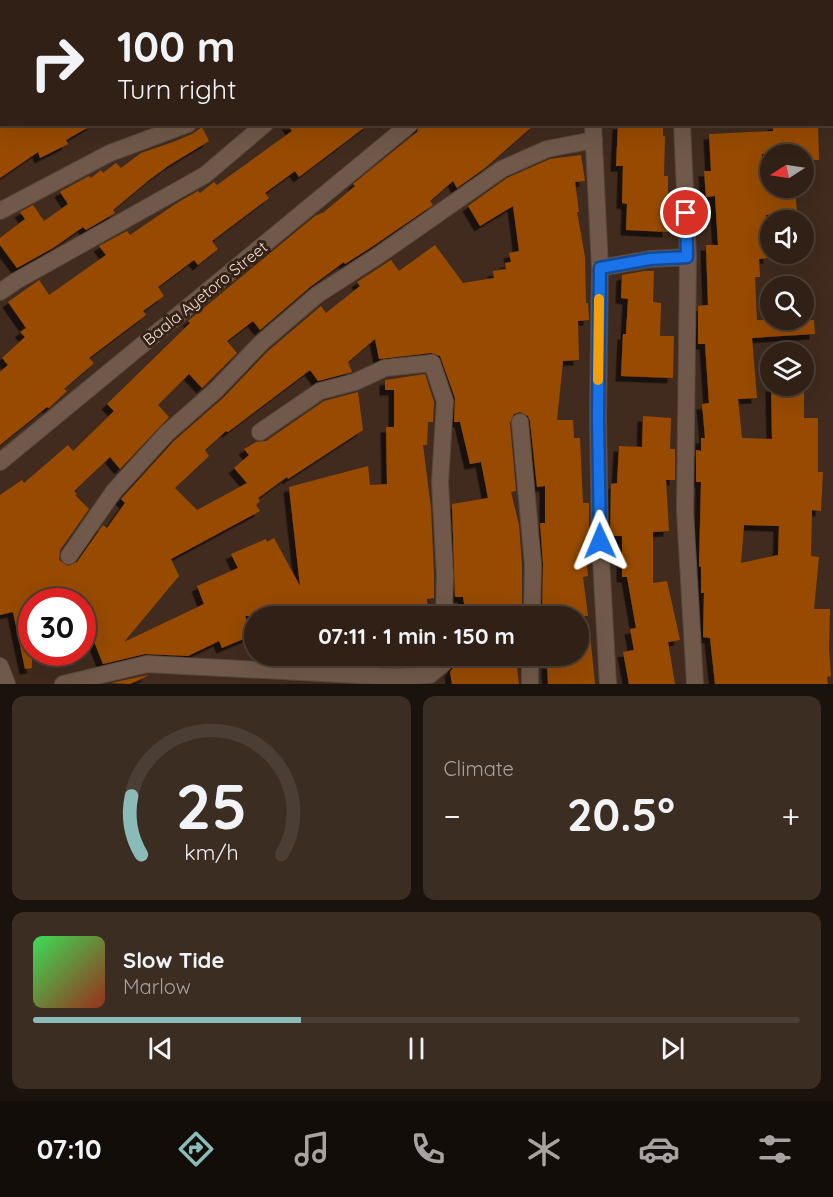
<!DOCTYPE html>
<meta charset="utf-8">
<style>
:root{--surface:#302016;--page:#3c2d23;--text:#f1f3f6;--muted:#a8a3a1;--line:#4b3e35;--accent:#8bbbb9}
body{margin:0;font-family:Quicksand,sans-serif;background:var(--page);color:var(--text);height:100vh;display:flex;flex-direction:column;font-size:22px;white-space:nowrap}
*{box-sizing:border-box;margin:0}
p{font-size:20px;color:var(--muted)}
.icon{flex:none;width:33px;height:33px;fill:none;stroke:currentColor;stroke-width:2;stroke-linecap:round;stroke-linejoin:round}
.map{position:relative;height:684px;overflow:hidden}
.drawer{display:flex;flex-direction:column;gap:12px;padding:12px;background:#1a120c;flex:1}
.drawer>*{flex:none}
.hud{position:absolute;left:0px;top:0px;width:834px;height:126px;box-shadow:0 6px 24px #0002,0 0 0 2px var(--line);background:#302016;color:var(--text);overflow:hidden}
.needle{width:39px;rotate:258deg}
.controls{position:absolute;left:760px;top:144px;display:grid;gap:12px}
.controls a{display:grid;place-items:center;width:54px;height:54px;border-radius:50%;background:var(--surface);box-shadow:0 6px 24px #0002,0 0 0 2px var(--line);font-size:30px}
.speed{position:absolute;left:18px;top:588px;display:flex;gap:12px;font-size:30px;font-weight:700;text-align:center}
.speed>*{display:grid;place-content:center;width:78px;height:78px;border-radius:50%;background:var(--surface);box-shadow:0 6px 24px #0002,0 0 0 2px var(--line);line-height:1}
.speed .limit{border:9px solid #d22;background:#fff;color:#111}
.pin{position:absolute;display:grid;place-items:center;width:51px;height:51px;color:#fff;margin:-26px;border:3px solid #fff;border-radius:50%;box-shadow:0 2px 6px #0007}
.me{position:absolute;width:66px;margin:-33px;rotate:359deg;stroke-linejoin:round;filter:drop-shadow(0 0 4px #0008)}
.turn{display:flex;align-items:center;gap:21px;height:126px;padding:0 18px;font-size:27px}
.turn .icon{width:78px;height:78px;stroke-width:2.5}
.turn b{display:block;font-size:42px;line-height:51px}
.big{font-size:45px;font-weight:700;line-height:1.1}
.drawer .card{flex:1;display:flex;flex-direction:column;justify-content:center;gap:9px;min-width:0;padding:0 21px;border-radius:12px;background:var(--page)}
.drawer .dial{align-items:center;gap:0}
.dial svg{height:156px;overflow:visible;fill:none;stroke:var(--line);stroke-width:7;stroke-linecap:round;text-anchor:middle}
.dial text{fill:var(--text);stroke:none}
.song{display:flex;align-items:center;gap:18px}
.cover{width:72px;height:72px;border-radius:9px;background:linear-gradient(135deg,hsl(130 70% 55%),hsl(10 70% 35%))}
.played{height:6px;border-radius:3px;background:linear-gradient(90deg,var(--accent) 35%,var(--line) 35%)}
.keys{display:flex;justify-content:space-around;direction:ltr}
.heat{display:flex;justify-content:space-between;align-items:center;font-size:33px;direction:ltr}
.drawer .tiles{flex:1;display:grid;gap:12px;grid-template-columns:1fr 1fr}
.card:last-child{grid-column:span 2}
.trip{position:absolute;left:244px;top:606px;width:345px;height:60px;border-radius:30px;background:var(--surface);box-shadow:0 6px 24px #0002,0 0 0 2px var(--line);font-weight:700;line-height:60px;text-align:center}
.tab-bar{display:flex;height:96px;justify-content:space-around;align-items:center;background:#130d09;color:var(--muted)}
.tab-bar .icon{width:42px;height:42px}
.tab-bar .selected{color:var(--accent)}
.tab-bar b{font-size:27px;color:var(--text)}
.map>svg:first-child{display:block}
.building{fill:#984c03;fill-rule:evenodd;filter:url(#shadow)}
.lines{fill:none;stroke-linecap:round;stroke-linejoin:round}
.minor-casing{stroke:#59483d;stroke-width:18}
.tertiary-casing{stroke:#59483d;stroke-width:18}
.minor{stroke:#70594a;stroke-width:16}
.tertiary{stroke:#70594a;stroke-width:16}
.route-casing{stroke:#114b97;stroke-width:15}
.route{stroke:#1a73e8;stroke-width:10}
.slow{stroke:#f59e0b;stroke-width:10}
.labels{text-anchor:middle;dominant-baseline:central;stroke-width:6;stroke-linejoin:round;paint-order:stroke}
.street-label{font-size:16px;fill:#ecded6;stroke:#352214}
</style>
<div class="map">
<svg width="833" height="684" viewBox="0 0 833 684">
<defs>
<filter id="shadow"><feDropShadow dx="-5.5" dy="5.5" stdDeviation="0" flood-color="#0009"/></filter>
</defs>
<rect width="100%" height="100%" fill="#402b1e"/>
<path class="building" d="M 0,124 L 94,124 L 66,140 L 68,144 L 40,158 L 38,152 L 0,178 Z
M 287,124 L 369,124 L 299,177 L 295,171 L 265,193 L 269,198 L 212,241 L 218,249 L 198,265 L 194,260 L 158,287 L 164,296 L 143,311 L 146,315 L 89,358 L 94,363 L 64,389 L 67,391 L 49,408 L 47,407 L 0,445 L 0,372 L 8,365 L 2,358 L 25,337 L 20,332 L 26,328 L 8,302 L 39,280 L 49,295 L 106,255 L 99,246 L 127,231 L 130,235 L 177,203 L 198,191 L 200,193 L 214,182 L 217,185 L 292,131 Z
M 420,124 L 535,124 L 485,168 L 457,188 L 453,181 L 430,201 L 433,205 L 373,246 L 345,264 L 344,262 L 310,287 L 260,330 L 253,321 L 227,341 L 237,353 L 202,388 L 189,374 L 158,405 L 169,417 L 120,469 L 110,457 L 74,491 L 77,494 L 75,495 L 89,509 L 60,550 L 59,560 L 68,566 L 77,562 L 103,525 L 107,528 L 125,503 L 121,499 L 122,498 L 174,441 L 223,398 L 268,351 L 321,306 L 326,313 L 360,286 L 357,282 L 391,260 L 399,271 L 435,245 L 463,283 L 494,278 L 493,271 L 506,269 L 505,263 L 511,262 L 509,253 L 519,251 L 513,206 L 480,226 L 468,206 L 507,178 L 550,159 L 581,155 L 585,181 L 575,182 L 579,212 L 577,212 L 585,257 L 586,303 L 588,303 L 589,320 L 578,321 L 579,360 L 563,361 L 557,420 L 573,420 L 574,438 L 580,438 L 583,503 L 589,503 L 589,537 L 586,538 L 589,556 L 586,557 L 588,576 L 583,577 L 588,616 L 542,616 L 543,564 L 540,523 L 545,523 L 545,486 L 537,487 L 530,421 L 528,416 L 520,412 L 514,414 L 510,423 L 516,491 L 511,492 L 519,525 L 522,564 L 522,616 L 479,616 L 477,607 L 465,609 L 463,597 L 455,597 L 452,504 L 488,498 L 481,462 L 470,464 L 460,422 L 454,422 L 455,398 L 440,356 L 431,353 L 379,359 L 375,339 L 348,362 L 352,372 L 318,381 L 310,370 L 228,432 L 226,431 L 205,450 L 209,456 L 175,488 L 197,510 L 247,483 L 234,468 L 249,455 L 244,449 L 256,442 L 266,441 L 324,401 L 358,392 L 363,430 L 288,479 L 287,477 L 258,498 L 260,501 L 256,505 L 260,511 L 171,559 L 179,576 L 124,642 L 204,604 L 197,586 L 238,568 L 231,554 L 266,539 L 267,542 L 274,538 L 300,586 L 289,487 L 368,466 L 370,485 L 387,484 L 386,427 L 394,427 L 394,390 L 385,390 L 385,380 L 425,374 L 434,402 L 433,422 L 428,422 L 427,445 L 423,445 L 431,508 L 434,575 L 434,598 L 427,599 L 429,616 L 245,616 L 253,635 L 222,648 L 219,641 L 188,656 L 145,654 L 103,664 L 93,639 L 82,642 L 82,602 L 32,602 L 32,668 L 25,669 L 13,612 L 0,615 L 0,495 L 22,480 L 24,483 L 68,445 L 73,451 L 114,411 L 107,404 L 190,323 L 188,321 L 315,216 L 324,212 L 355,186 L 353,184 L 417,132 Z
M 618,124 L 663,124 L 663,136 L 665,136 L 664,176 L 668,176 L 668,232 L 626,230 L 627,204 L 622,203 L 623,166 L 616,166 Z
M 773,124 L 818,124 L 819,160 L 804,160 L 804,154 L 762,154 L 763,187 L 795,188 L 797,213 L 766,215 L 769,258 L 759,259 L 760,277 L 755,277 L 757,320 L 814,320 L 815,334 L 752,338 L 757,398 L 738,399 L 742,438 L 772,439 L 771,386 L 804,386 L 804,418 L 818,418 L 818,472 L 823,472 L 821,511 L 812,510 L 811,556 L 819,557 L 814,609 L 830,609 L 829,649 L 831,676 L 827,677 L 828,684 L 715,684 L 710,638 L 703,637 L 704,593 L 701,593 L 701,567 L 699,566 L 701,482 L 696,482 L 696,450 L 701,451 L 701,438 L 705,438 L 702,404 L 709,403 L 705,344 L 698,344 L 698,306 L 708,305 L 706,245 L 718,245 L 715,196 L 706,197 L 704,171 L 711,171 L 709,134 L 773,131 ZM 744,525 L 779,526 L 778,555 L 741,563 Z
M 202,127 L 209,141 L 168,166 L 149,180 L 113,210 L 115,213 L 86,230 L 83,227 L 53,248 L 17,268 L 0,245 L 0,238 L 25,219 L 20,212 L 33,205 L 44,221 L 68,204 L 60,192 L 61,191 L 89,176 L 91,178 L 101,170 L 103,173 L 116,163 L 121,168 L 141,153 L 173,142 L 192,134 Z
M 644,271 L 654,271 L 653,302 L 661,303 L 660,336 L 674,336 L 673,378 L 621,376 L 623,334 L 626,334 L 628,299 L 621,298 L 622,275 Z
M 643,416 L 671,418 L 670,449 L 675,449 L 675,480 L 666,480 L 669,531 L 653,532 L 653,583 L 667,581 L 680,640 L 668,642 L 675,684 L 629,684 L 623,652 L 634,650 L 630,629 L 636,628 L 627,577 L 622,577 L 622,536 L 610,536 L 611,484 L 617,483 L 619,446 L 642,447 Z
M 589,624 L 595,684 L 548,684 L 547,664 L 558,663 L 557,656 L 579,656 L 579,625 Z
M 358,656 L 407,656 L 408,666 L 357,664 Z
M 453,656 L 520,656 L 519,668 L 517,668 L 519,684 L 452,684 L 450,672 L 453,668 Z
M 149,675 L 130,684 L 111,683 L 148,675 Z"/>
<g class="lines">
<g class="minor-casing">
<path id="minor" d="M 156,0 L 157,2
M 503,0 L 503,2
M 579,0 L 579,2
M 675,0 L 675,2
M 468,2 L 473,0
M 593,124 L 600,268 L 598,416 L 600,541 L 608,684
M 682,124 L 688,257 L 685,511 L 695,684
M 0,211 L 110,153 L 188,124
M 600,268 L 650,259 L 688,257
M 0,292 L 16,281 L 205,175 L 265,124
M 520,422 L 533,564 L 532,616
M 260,432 L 320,391 L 355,382 L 385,368 L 432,363 L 445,401 L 440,482 L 445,575 L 444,616
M 0,462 L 410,124
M 69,556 L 114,491 L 167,433 L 216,390 L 261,343 L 317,295 L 379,255 L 502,169 L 547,149 L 594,140
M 0,666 L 7,684
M 63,684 L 147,664 L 396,677 L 430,675 L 443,664 L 443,656
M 530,684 L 530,656"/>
</g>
<g class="tertiary-casing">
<path id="tertiary" d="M 833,0 L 833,11"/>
</g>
<use href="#minor" class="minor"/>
<use href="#tertiary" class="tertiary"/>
</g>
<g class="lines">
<g class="route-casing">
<path id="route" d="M 600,541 L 598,416 L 600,268 L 650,259 L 687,257 L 686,213"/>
</g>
<use href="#route" class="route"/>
<path class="slow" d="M 598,380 L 599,299"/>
</g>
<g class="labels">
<g class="street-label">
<text transform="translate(205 293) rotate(-39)">Baala Ayetoro Street</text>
</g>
</g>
</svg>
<div class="controls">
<a><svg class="needle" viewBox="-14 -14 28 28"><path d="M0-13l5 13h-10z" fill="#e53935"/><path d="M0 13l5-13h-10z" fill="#a8a3a1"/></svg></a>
<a><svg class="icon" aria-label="sound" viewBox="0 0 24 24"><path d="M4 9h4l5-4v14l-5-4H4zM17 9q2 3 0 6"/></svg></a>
<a><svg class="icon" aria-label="search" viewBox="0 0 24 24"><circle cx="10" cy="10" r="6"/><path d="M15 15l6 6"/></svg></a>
<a><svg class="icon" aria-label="layers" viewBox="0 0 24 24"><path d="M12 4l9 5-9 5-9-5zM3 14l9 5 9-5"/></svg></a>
</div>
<div class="speed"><div class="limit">30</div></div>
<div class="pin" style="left:686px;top:213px;background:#d93025"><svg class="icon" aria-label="arrive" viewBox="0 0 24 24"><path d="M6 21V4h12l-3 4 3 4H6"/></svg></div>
<svg class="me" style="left:600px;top:541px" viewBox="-20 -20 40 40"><path d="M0-17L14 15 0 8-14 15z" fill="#1a73e8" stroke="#fff" stroke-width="4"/></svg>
<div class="trip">07:11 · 1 min · 150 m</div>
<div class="hud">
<div class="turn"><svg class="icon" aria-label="right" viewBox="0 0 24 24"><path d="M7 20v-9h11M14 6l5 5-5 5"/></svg><div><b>100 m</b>Turn right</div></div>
</div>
</div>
<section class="drawer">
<div class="tiles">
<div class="card dial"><svg viewBox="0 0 100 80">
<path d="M14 69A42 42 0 1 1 86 69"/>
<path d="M14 69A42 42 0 0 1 9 39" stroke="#8bbbb9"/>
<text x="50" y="56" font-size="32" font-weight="700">25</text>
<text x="50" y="72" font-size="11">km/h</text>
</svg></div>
<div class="card"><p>Climate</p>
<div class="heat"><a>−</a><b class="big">20.5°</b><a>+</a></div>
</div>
<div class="card">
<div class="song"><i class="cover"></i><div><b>Slow Tide</b><p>Marlow</p></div></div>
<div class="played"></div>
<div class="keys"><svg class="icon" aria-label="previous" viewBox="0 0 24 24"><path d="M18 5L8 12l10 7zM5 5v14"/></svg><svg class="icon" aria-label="pause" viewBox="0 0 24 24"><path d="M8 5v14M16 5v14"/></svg><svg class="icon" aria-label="next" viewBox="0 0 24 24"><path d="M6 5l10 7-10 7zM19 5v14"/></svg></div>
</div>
</div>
</section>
<nav class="tab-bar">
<b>07:10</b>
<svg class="icon selected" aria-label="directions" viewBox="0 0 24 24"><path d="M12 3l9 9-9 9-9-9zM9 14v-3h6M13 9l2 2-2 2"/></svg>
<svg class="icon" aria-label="music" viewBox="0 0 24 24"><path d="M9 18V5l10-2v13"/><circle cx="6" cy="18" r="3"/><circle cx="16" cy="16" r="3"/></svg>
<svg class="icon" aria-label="phone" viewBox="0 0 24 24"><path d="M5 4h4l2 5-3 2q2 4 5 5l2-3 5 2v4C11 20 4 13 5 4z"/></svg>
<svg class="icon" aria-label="climate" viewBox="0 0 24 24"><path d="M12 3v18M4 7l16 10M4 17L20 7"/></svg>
<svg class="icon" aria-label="car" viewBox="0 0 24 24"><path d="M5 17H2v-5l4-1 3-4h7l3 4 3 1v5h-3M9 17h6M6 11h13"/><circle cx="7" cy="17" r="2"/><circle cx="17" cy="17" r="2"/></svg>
<svg class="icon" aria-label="filters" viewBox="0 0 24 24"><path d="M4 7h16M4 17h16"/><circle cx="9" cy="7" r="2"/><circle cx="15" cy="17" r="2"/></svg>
</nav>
